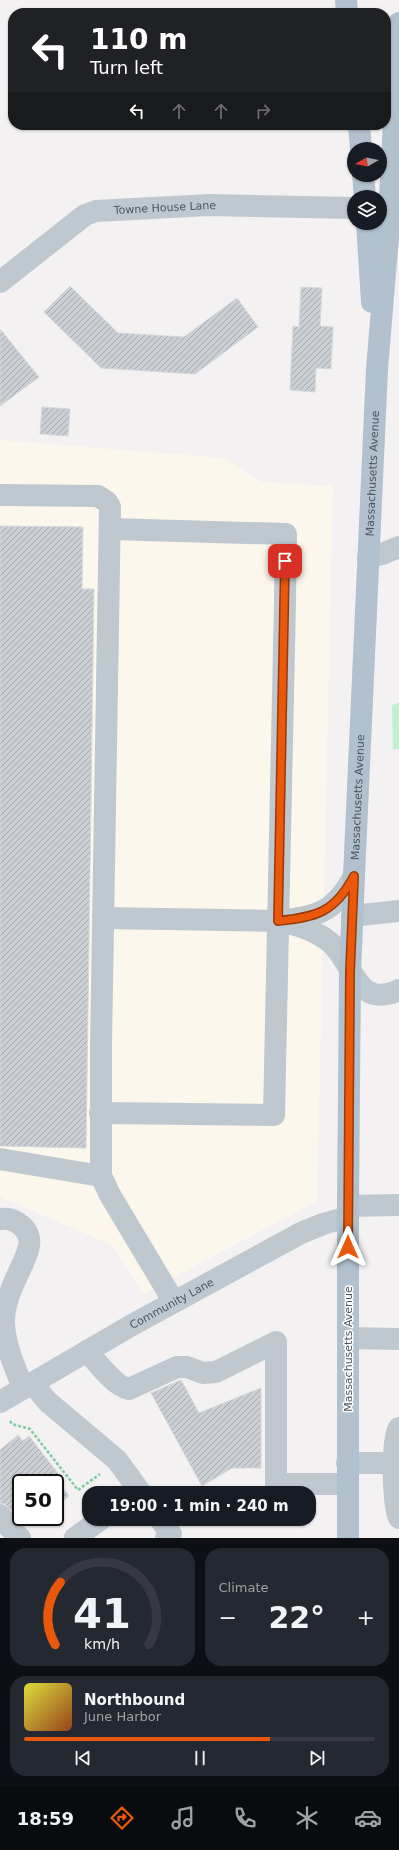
<!DOCTYPE html>
<meta charset="utf-8">
<style>
:root{--surface:#171b24;--page:#242831;--text:#f1f3f6;--muted:#9ea1a6;--line:#363941;--accent:#ea580c}
body{margin:0;font-family:"DejaVu Sans",sans-serif;background:var(--page);color:var(--text);height:100vh;display:flex;flex-direction:column;font-size:15px;white-space:nowrap}
*{box-sizing:border-box;margin:0}
p{font-size:13px;color:var(--muted)}
.icon{flex:none;width:22px;height:22px;fill:none;stroke:currentColor;stroke-width:2;stroke-linecap:round;stroke-linejoin:round}
.map{position:relative;height:1538px;overflow:hidden}
.details{display:flex;flex-direction:column;gap:10px;padding:10px;background:#0d0f14;flex:1}
.details>*{flex:none}
.banner{position:absolute;left:8px;top:8px;width:383px;height:122px;border-radius:16px;box-shadow:0 1px 3px #0004;background:#202124;color:#fff;overflow:hidden}
.needle{width:26px;rotate:261deg}
.controls{position:absolute;left:347px;top:142px;display:grid;gap:8px}
.controls a{display:grid;place-items:center;width:40px;height:40px;border-radius:50%;background:var(--surface);box-shadow:0 1px 3px #0004;font-size:20px}
.speed{position:absolute;left:12px;top:1474px;display:flex;gap:8px;font-size:20px;font-weight:700;text-align:center}
.speed>*{display:grid;place-content:center;width:52px;height:52px;border-radius:50%;background:var(--surface);box-shadow:0 1px 3px #0004;line-height:1}
.speed .limit{border:2px solid #111;border-radius:6px;background:#fff;color:#111}
.pin{position:absolute;display:grid;place-items:center;width:34px;height:34px;color:#fff;margin:-17px;border-radius:8px;box-shadow:0 2px 6px #0006}
.me{position:absolute;width:44px;margin:-22px;rotate:0deg;stroke-linejoin:round;filter:drop-shadow(0 0 3px #0008)}
.turn{display:flex;align-items:center;gap:14px;height:84px;padding:0 16px;font-size:18px}
.turn .icon{width:52px;height:52px;stroke-width:2.5}
.turn b{display:block;font-size:28px;line-height:34px}
.lanes{display:flex;align-items:center;height:38px;padding:0 16px;background:#0003;justify-content:center;gap:20px;direction:ltr}
.lanes .off{opacity:.35}
.big{font-size:30px;font-weight:600;line-height:1.1}
.details .tile{flex:1;display:flex;flex-direction:column;justify-content:center;gap:6px;min-width:0;padding:0 14px;border-radius:16px;background:var(--page)}
.details .dial{align-items:center;gap:0}
.dial svg{height:104px;overflow:visible;fill:none;stroke:var(--line);stroke-width:7;stroke-linecap:round;text-anchor:middle}
.dial text{fill:var(--text);stroke:none}
.song{display:flex;align-items:center;gap:12px}
.cover{width:48px;height:48px;border-radius:6px;background:linear-gradient(135deg,hsl(60 70% 55%),hsl(20 70% 35%))}
.played{height:4px;border-radius:2px;background:linear-gradient(90deg,var(--accent) 70%,var(--line) 70%)}
.keys{display:flex;justify-content:space-around;direction:ltr}
.heat{display:flex;justify-content:space-between;align-items:center;font-size:22px;direction:ltr}
.details .tiles{flex:1;display:grid;gap:10px;grid-template-columns:1fr 1fr}
.tile:last-child{grid-column:span 2}
.trip{position:absolute;left:82px;top:1486px;width:234px;height:40px;border-radius:16px;background:var(--surface);box-shadow:0 1px 3px #0004;font-weight:600;line-height:40px;text-align:center}
.tabs{display:flex;height:64px;justify-content:space-around;align-items:center;background:#090b0e;color:var(--muted)}
.tabs .icon{width:28px;height:28px}
.tabs .active{color:var(--accent)}
.tabs b{font-size:18px;color:var(--text)}
.map>svg:first-child{display:block}
.commercial{fill:#fcf7ec}
.park{fill:#c2eed1}
.building{fill:url(#building-hatch);stroke:#d5d7dc}
.lines{fill:none;stroke-linecap:round;stroke-linejoin:round}
.path{stroke:#7acca1;stroke-width:2.5;stroke-dasharray:3 2;stroke-linecap:butt}
.minor{stroke:#bfc8cf;stroke-width:22}
.major{stroke:#b2c1ce;stroke-width:22}
.route-casing{stroke:#983908;stroke-width:10}
.route{stroke:#ea580c;stroke-width:7}
.labels{text-anchor:middle;dominant-baseline:central;stroke-width:3;stroke-linejoin:round;paint-order:stroke}
.street-label{font-size:11px;fill:#49555e;stroke:#fff}
</style>
<div class="map">
<svg width="399" height="1538" viewBox="0 0 399 1538">
<defs>
<pattern id="building-hatch" width="6" height="6" patternUnits="userSpaceOnUse"><rect width="6" height="6" fill="#cbced3"/><path d="M-1 1l2-2M0 6l6-6M5 7l2-2" fill="none" stroke="#a7aaae"/></pattern>
</defs>
<rect width="100%" height="100%" fill="#f3f1f1"/>
<path class="commercial" d="M 0,440 L 223,458 L 262,482 L 333,486 L 317,1201 L 143,1294 L 112,1245 L 0,1197 Z"/>
<path class="park" d="M 399,703 L 399,749 L 393,750 L 392,705 Z"/>
<path class="building" d="M 70,286 L 118,333 L 184,337 L 237,298 L 258,327 L 195,374 L 101,368 L 44,312 Z
M 301,287 L 322,288 L 320,326 L 333,327 L 331,369 L 316,368 L 315,392 L 290,390 L 293,326 L 299,327 Z
M 0,329 L 39,377 L 0,406 Z
M 42,407 L 70,409 L 68,436 L 40,434 Z
M 0,526 L 83,527 L 82,589 L 94,589 L 86,1148 L 0,1146 Z
M 181,1380 L 199,1413 L 261,1388 L 261,1468 L 232,1468 L 202,1486 L 151,1393 Z
M 18,1435 L 23,1441 L 29,1436 L 60,1476 L 56,1479 L 69,1496 L 55,1507 L 55,1483 L 21,1483 L 21,1507 L 14,1513 L 5,1504 L 0,1503 L 0,1450 Z"/>
<g class="lines">
<path class="path" d="M 10,1421 L 12,1424 L 30,1429 L 78,1490 L 100,1474"/>
<g class="minor">
<path id="s1" d="M 0,282 L 85,215 L 96,211 L 209,205 L 354,208"/>
<path d="M 0,495 L 98,496 L 107,502 L 110,507 L 101,1046 L 101,1176 L 110,1195 L 174,1302"/>
<path d="M 368,557 L 382,554 L 399,547"/>
<path d="M 352,916 L 399,911"/>
<path d="M 103,918 L 278,921 C 317,917 335,912 354,876"/>
<path d="M 283,922 C 302,926 319,932 333,945 C 354,966 357,1009 399,990"/>
<path d="M 100,1113 L 274,1115 L 285,601 L 286,534 L 110,529"/>
<path d="M 0,1159 L 101,1176"/>
<path d="M 348,1206 L 399,1205"/>
<path d="M 0,1219 C 15,1217 32,1229 29,1246 C 28,1252 25,1258 23,1263 C 15,1281 4,1301 4,1321 C 4,1344 15,1367 23,1388"/>
<path d="M 348,1338 L 399,1339"/>
<path d="M 87,1351 C 96,1361 115,1387 129,1389 L 177,1367 L 187,1367 L 203,1373 L 216,1372 L 276,1342 L 276,1484 L 348,1484"/>
<path d="M 32,1383 L 48,1402 L 117,1460 L 141,1493"/>
<path id="s2" d="M 0,1402 L 132,1325 L 301,1233 L 323,1224 L 348,1217"/>
<path d="M 399,1428 C 391,1440 393,1504 399,1518"/>
<path d="M 347,1463 L 394,1463"/>
<path d="M 0,1515 L 8,1526 L 20,1538"/>
<path d="M 160,1519 L 171,1534 L 166,1538"/>
<path d="M 75,1538 L 101,1519"/>
</g>
<g class="major">
<path d="M 346,0 L 347,13"/>
<path d="M 359,125 L 361,149"/>
<path d="M 363,175 L 365,197"/>
<path d="M 367,223 L 372,302"/>
<path id="s3" d="M 348,1538 L 348,1206 L 350,973 L 354,876 L 377,369 L 388,237 L 399,23"/>
</g>
</g>
<g class="lines">
<g class="route-casing">
<path id="route" d="M 285,561 L 278,921 C 317,917 335,912 354,876 L 350,972 L 348,1247"/>
</g>
<use href="#route" class="route"/>
</g>
<g class="labels">
<g class="street-label">
<text stroke="none"><textPath href="#s1" startOffset="189">Towne House Lane</textPath></text>
<text stroke="none"><textPath href="#s3" startOffset="1065">Massachusetts Avenue</textPath></text>
<text stroke="none"><textPath href="#s3" startOffset="741">Massachusetts Avenue</textPath></text>
<text stroke="none"><textPath href="#s2" startOffset="198">Community Lane</textPath></text>
<text transform="translate(348 1349) rotate(-90)">Massachusetts Avenue</text>
</g>
</g>
</svg>
<div class="controls">
<a><svg class="needle" viewBox="-14 -14 28 28"><path d="M0-13l5 13h-10z" fill="#e53935"/><path d="M0 13l5-13h-10z" fill="#9ea1a6"/></svg></a>
<a><svg class="icon" aria-label="layers" viewBox="0 0 24 24"><path d="M12 4l9 5-9 5-9-5zM3 14l9 5 9-5"/></svg></a>
</div>
<div class="speed"><div class="limit">50</div></div>
<div class="pin" style="left:285px;top:561px;background:#d93025"><svg class="icon" aria-label="arrive" viewBox="0 0 24 24"><path d="M6 21V4h12l-3 4 3 4H6"/></svg></div>
<svg class="me" style="left:348px;top:1247px" viewBox="-20 -20 40 40"><path d="M0-17L14 15 0 8-14 15z" fill="#ea580c" stroke="#fff" stroke-width="4"/></svg>
<div class="trip">19:00 · 1 min · 240 m</div>
<div class="banner">
<div class="turn"><svg class="icon" aria-label="left" viewBox="0 0 24 24"><path d="M17 20v-9H6M10 6l-5 5 5 5"/></svg><div><b>110 m</b>Turn left</div></div>
<div class="lanes"><svg class="icon" aria-label="left" viewBox="0 0 24 24"><path d="M17 20v-9H6M10 6l-5 5 5 5"/></svg><svg class="icon off" aria-label="ahead" viewBox="0 0 24 24"><path d="M12 20V5M6 11l6-6 6 6"/></svg><svg class="icon off" aria-label="ahead" viewBox="0 0 24 24"><path d="M12 20V5M6 11l6-6 6 6"/></svg><svg class="icon off" aria-label="right" viewBox="0 0 24 24"><path d="M7 20v-9h11M14 6l5 5-5 5"/></svg></div>
</div>
</div>
<section class="details">
<div class="tiles">
<div class="tile dial"><svg viewBox="0 0 100 80">
<path d="M14 69A42 42 0 1 1 86 69"/>
<path d="M14 69A42 42 0 0 1 18 21" stroke="#ea580c"/>
<text x="50" y="56" font-size="32" font-weight="700">41</text>
<text x="50" y="72" font-size="11">km/h</text>
</svg></div>
<div class="tile"><p>Climate</p>
<div class="heat"><a>−</a><b class="big">22°</b><a>+</a></div>
</div>
<div class="tile">
<div class="song"><i class="cover"></i><div><b>Northbound</b><p>June Harbor</p></div></div>
<div class="played"></div>
<div class="keys"><svg class="icon" aria-label="previous" viewBox="0 0 24 24"><path d="M18 5L8 12l10 7zM5 5v14"/></svg><svg class="icon" aria-label="pause" viewBox="0 0 24 24"><path d="M8 5v14M16 5v14"/></svg><svg class="icon" aria-label="next" viewBox="0 0 24 24"><path d="M6 5l10 7-10 7zM19 5v14"/></svg></div>
</div>
</div>
</section>
<nav class="tabs">
<b>18:59</b>
<svg class="icon active" aria-label="directions" viewBox="0 0 24 24"><path d="M12 3l9 9-9 9-9-9zM9 14v-3h6M13 9l2 2-2 2"/></svg>
<svg class="icon" aria-label="music" viewBox="0 0 24 24"><path d="M9 18V5l10-2v13"/><circle cx="6" cy="18" r="3"/><circle cx="16" cy="16" r="3"/></svg>
<svg class="icon" aria-label="phone" viewBox="0 0 24 24"><path d="M5 4h4l2 5-3 2q2 4 5 5l2-3 5 2v4C11 20 4 13 5 4z"/></svg>
<svg class="icon" aria-label="climate" viewBox="0 0 24 24"><path d="M12 3v18M4 7l16 10M4 17L20 7"/></svg>
<svg class="icon" aria-label="car" viewBox="0 0 24 24"><path d="M5 17H2v-5l4-1 3-4h7l3 4 3 1v5h-3M9 17h6M6 11h13"/><circle cx="7" cy="17" r="2"/><circle cx="17" cy="17" r="2"/></svg>
</nav>
